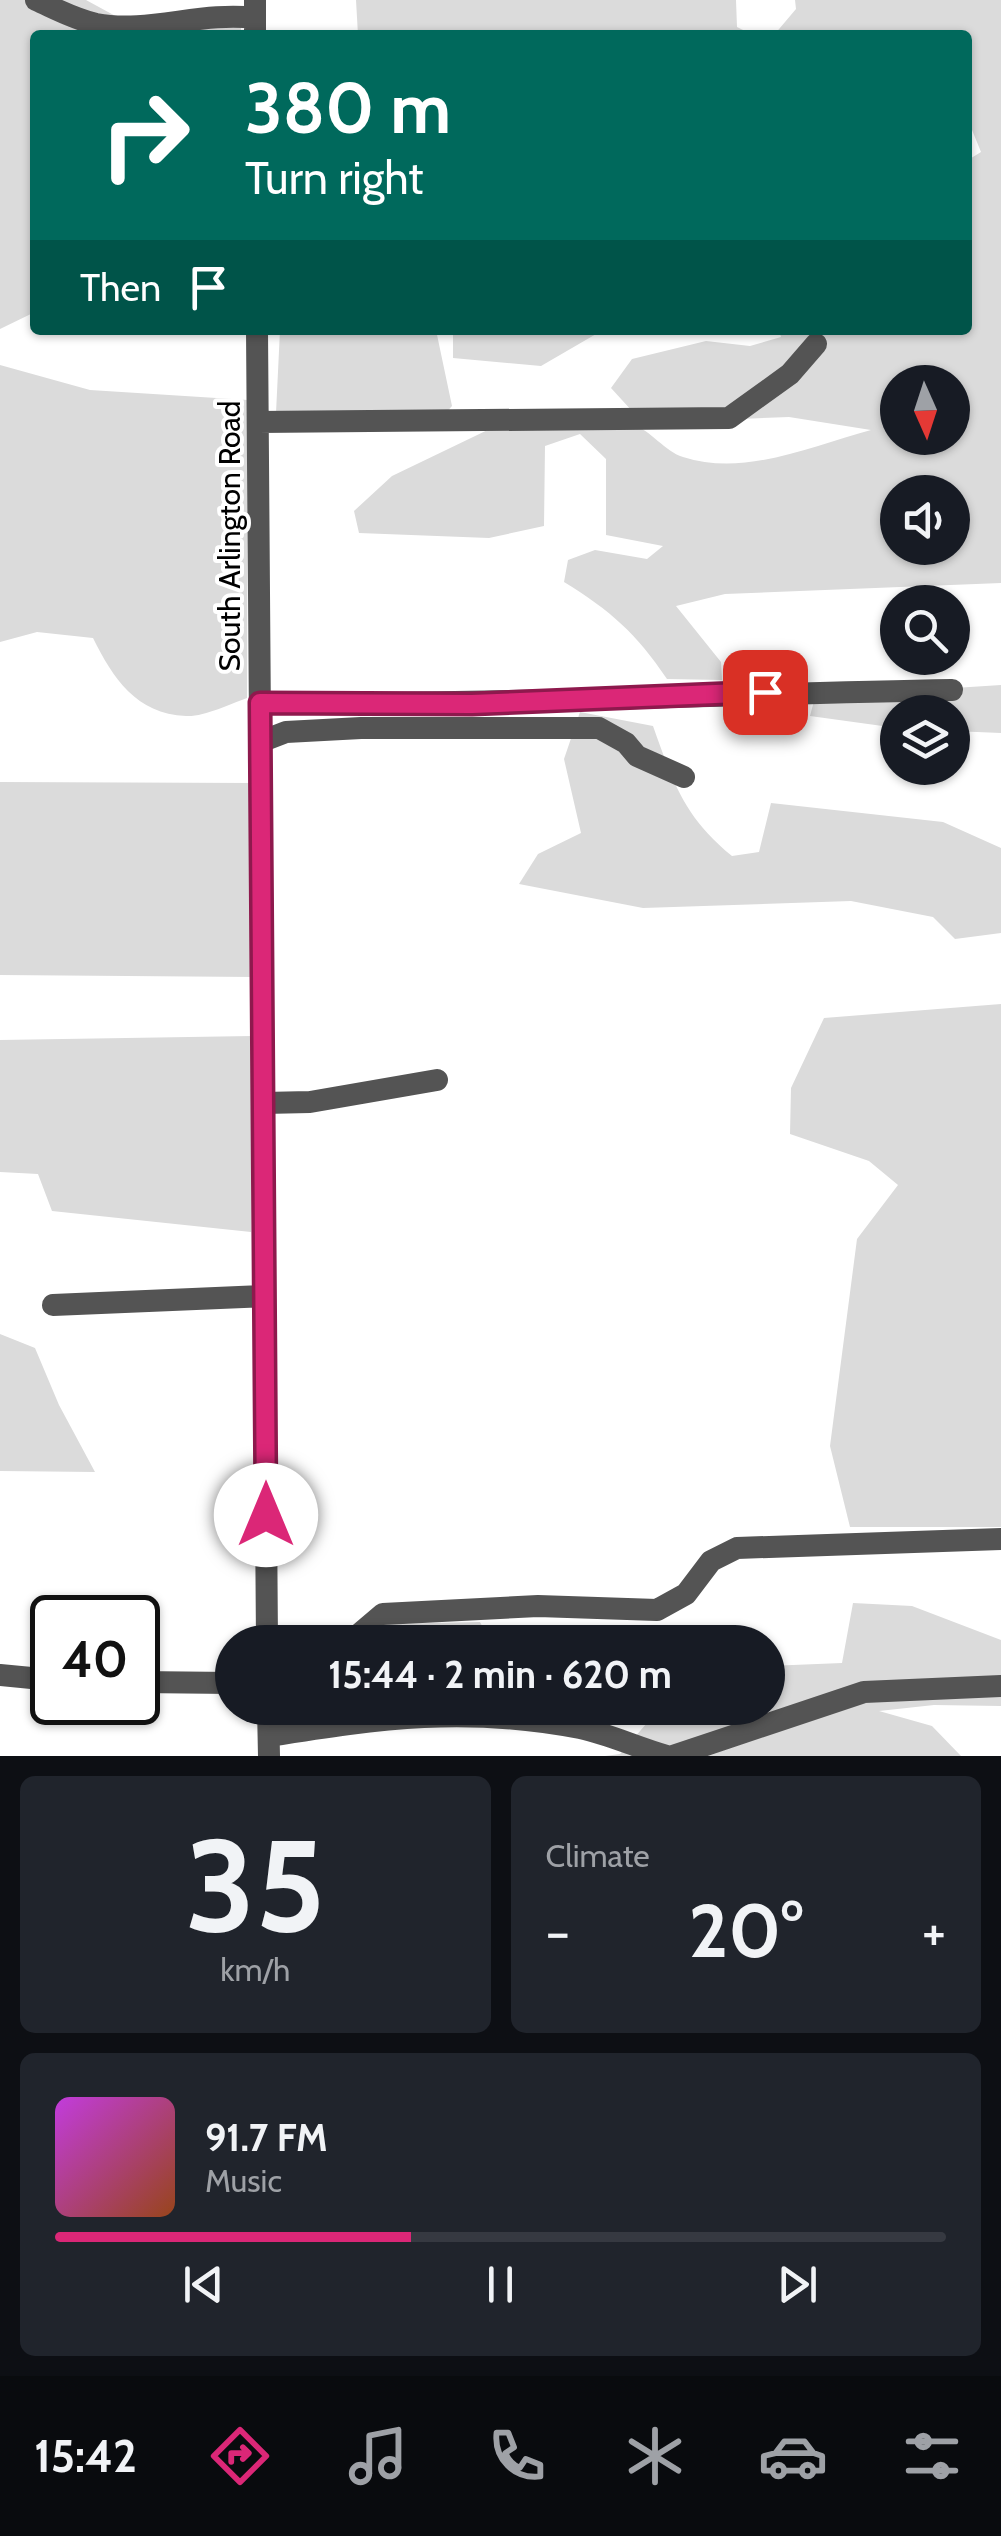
<!DOCTYPE html>
<meta charset="utf-8">
<style>
:root{--surface:#171b24;--page:#20242c;--text:#f1f3f6;--muted:#9ea1a6;--line:#363941;--accent:#db2777}
body{margin:0;font-family:Cabin,sans-serif;background:var(--page);color:var(--text);height:100vh;display:flex;flex-direction:column;font-size:38px;white-space:nowrap}
*{box-sizing:border-box;margin:0}
p{font-size:32px;color:var(--muted)}
.icon{flex:none;width:55px;height:55px;fill:none;stroke:currentColor;stroke-width:2;stroke-linecap:round;stroke-linejoin:round}
.map{position:relative;height:1756px;overflow:hidden}
.details{display:flex;flex-direction:column;gap:20px;padding:20px;background:#0d0f14;flex:1}
.details>*{flex:none}
.top-card{position:absolute;left:30px;top:30px;width:942px;height:305px;border-radius:10px;box-shadow:0 2px 8px #0004;background:#00695c;color:#fff;overflow:hidden}
.needle{width:65px;rotate:177deg}
.tools{position:absolute;left:880px;top:365px;display:grid;gap:20px}
.tools a{display:grid;place-items:center;width:90px;height:90px;border-radius:50%;background:var(--surface);box-shadow:0 2px 8px #0004;font-size:50px}
.speed{position:absolute;left:30px;top:1595px;display:flex;gap:20px;font-size:50px;font-weight:700;text-align:center}
.speed>*{display:grid;place-content:center;width:130px;height:130px;border-radius:50%;background:var(--surface);box-shadow:0 2px 8px #0004;line-height:1}
.speed .limit{border:5px solid #111;border-radius:15px;background:#fff;color:#111}
.pin{position:absolute;display:grid;place-items:center;width:85px;height:85px;color:#fff;margin:-42px;border-radius:20px;box-shadow:0 5px 15px #0006}
.me{position:absolute;width:110px;margin:-55px;rotate:0deg;stroke-linejoin:round;filter:drop-shadow(0 0 8px #0008)}
.turn{display:flex;align-items:center;gap:35px;height:210px;padding:0 50px;font-size:45px}
.turn .icon{width:130px;height:130px;stroke-width:2.5}
.turn b{display:block;font-size:70px;line-height:85px}
.then{display:flex;align-items:center;height:95px;padding:0 50px;background:#0003;gap:20px;font-size:38px}
.big{font-size:75px;font-weight:800;line-height:1.1}
.details .tile{flex:1;display:flex;flex-direction:column;justify-content:center;gap:15px;min-width:0;padding:0 35px;border-radius:15px;background:var(--page)}
.details .dial{align-items:center;gap:0}
.dial b{font-size:130px;line-height:1}
.song{display:flex;align-items:center;gap:30px}
.cover{width:120px;height:120px;border-radius:15px;background:linear-gradient(135deg,hsl(290 70% 55%),hsl(20 70% 35%))}
.played{height:10px;border-radius:5px;background:linear-gradient(90deg,var(--accent) 40%,var(--line) 40%)}
.keys{display:flex;justify-content:space-around;direction:ltr}
.heat{display:flex;justify-content:space-between;align-items:center;font-size:55px;direction:ltr}
.details .tiles{flex:1;display:grid;gap:20px;grid-template-columns:1fr 1fr}
.tile:last-child{grid-column:span 2}
.trip{position:absolute;left:215px;top:1625px;width:570px;height:100px;border-radius:50px;background:var(--surface);box-shadow:0 2px 8px #0004;font-weight:800;line-height:100px;text-align:center}
.tabs{display:flex;height:160px;justify-content:space-around;align-items:center;background:#090b0e;color:var(--muted)}
.tabs .icon{width:70px;height:70px}
.tabs .on{color:var(--accent)}
.tabs b{font-size:45px;color:var(--text)}
.map>svg:first-child{display:block}
.green{fill:#dbdbdb;fill-rule:evenodd}
.lines{fill:none;stroke-linecap:round;stroke-linejoin:round}
.minor{stroke:#545454;stroke-width:22}
.route-casing{stroke:#8e194d;stroke-width:25}
.route{stroke:#db2777;stroke-width:18}
.labels{text-anchor:middle;dominant-baseline:central;stroke-width:8;stroke-linejoin:round;paint-order:stroke}
.street-label{font-size:30px;fill:#000;stroke:#fff}
</style>
<div class="map">
<svg width="1001" height="1756" viewBox="0 0 1001 1756">
<rect width="100%" height="100%" fill="#fff"/>
<path class="green" d="M 0,0 L 86,0 L 143,31 L 241,23 L 241,35 L 35,35 L 35,312 L 0,329 Z
M 356,0 L 736,0 L 737,27 L 753,35 L 358,35 Z
M 795,0 L 1001,0 L 1001,583 L 725,594 L 676,606 L 721,662 L 722,680 L 667,679 C 636,633 611,611 564,582 L 568,560 L 595,550 L 647,559 L 663,546 L 606,535 L 606,459 L 580,434 L 545,446 L 544,526 L 489,538 L 359,533 L 354,511 L 392,476 L 498,425 L 632,424 C 652,431 664,451 683,457 C 745,477 811,446 871,430 L 789,417 L 643,423 L 611,388 L 632,359 L 706,341 L 750,346 L 781,337 L 779,330 L 968,330 L 968,160 L 981,152 L 968,120 L 968,35 L 774,35 L 796,9 ZM 898,382 L 952,382 L 952,438 L 898,438 ZM 898,492 L 952,492 L 952,548 L 898,548 Z
M 280,330 L 436,330 L 452,406 L 445,414 L 276,413 Z
M 453,330 L 603,330 L 541,366 L 453,358 Z
M 0,365 L 90,390 L 248,400 L 247,698 C 230,704 204,717 186,716 C 136,714 113,678 93,638 L 37,632 L 0,642 Z
M 1001,685 L 1001,733 L 953,731 L 952,712 L 898,712 L 897,728 L 810,716 L 815,697 Z
M 580,712 L 653,726 C 673,782 684,817 732,856 L 759,852 L 771,803 L 943,822 L 1001,848 L 1001,933 L 955,939 L 933,917 L 851,901 L 643,908 L 519,884 L 538,854 L 581,833 L 564,759 Z
M 0,782 L 254,783 L 254,977 L 0,975 Z
M 1001,1004 L 1001,1527 L 850,1527 L 830,1446 L 857,1239 L 898,1185 L 869,1161 L 790,1134 L 791,1088 L 824,1018 Z
M 252,1036 L 251,1232 L 52,1211 L 38,1174 L 0,1172 L 0,1040 Z
M 0,1334 L 35,1348 L 59,1405 L 95,1472 L 0,1471 Z
M 853,1603 L 912,1606 L 1001,1640 L 1001,1706 L 934,1705 L 879,1711 L 932,1726 L 961,1756 L 605,1756 L 620,1754 L 647,1723 L 519,1708 L 768,1708 L 768,1666 L 842,1663 Z
M 480,1622 L 489,1639 L 510,1642 L 369,1642 L 388,1624 Z"/>
<g class="lines">
<path class="minor" d="M 36,0 C 56,9 74,19 96,24 C 148,34 202,11 255,18
M 255,0 L 255,35
M 257,330 L 267,1642
M 258,422 L 729,418 L 790,374 L 816,344
M 260,703 C 491,705 721,694 952,690
M 260,742 L 286,732 L 361,728 L 599,728 L 626,743 L 637,756 L 684,777
M 264,1103 L 310,1102 L 437,1080
M 53,1305 L 265,1296
M 350,1642 L 383,1614 L 538,1606 L 657,1610 L 686,1594 L 711,1561 L 737,1548 L 1001,1539
M 0,1675 L 52,1680
M 138,1682 L 232,1683
M 268,1708 L 269,1756
M 269,1736 C 381,1718 466,1706 580,1728 C 609,1734 638,1748 667,1756
M 673,1756 L 864,1692 L 1001,1686"/>
</g>
<g class="lines">
<g class="route-casing">
<path id="route" d="M 266,1515 L 260,703 L 472,704 L 765,692"/>
</g>
<use href="#route" class="route"/>
</g>
<g class="labels">
<g class="street-label">
<text transform="translate(229 536) rotate(-90)">South Arlington Road</text>
</g>
</g>
</svg>
<div class="tools">
<a><svg class="needle" viewBox="-14 -14 28 28"><path d="M0-13l5 13h-10z" fill="#e53935"/><path d="M0 13l5-13h-10z" fill="#9ea1a6"/></svg></a>
<a><svg class="icon" aria-label="sound" viewBox="0 0 24 24"><path d="M4 9h4l5-4v14l-5-4H4zM17 9q2 3 0 6"/></svg></a>
<a><svg class="icon" aria-label="search" viewBox="0 0 24 24"><circle cx="10" cy="10" r="6"/><path d="M15 15l6 6"/></svg></a>
<a><svg class="icon" aria-label="layers" viewBox="0 0 24 24"><path d="M12 4l9 5-9 5-9-5zM3 14l9 5 9-5"/></svg></a>
</div>
<div class="speed"><div class="limit">40</div></div>
<div class="pin" style="left:765px;top:692px;background:#d93025"><svg class="icon" aria-label="arrive" viewBox="0 0 24 24"><path d="M6 21V4h12l-3 4 3 4H6"/></svg></div>
<svg class="me" style="left:266px;top:1515px" viewBox="-20 -20 40 40"><circle r="19" fill="#fff"/><path d="M0-13L10 11 0 6-10 11z" fill="#db2777"/></svg>
<div class="trip">15:44 · 2 min · 620 m</div>
<div class="top-card">
<div class="turn"><svg class="icon" aria-label="right" viewBox="0 0 24 24"><path d="M7 20v-9h11M14 6l5 5-5 5"/></svg><div><b>380 m</b>Turn right</div></div>
<div class="then">Then<svg class="icon" aria-label="arrive" viewBox="0 0 24 24"><path d="M6 21V4h12l-3 4 3 4H6"/></svg></div>
</div>
</div>
<section class="details">
<div class="tiles">
<div class="tile dial"><b>35</b><p>km/h</p></div>
<div class="tile"><p>Climate</p>
<div class="heat"><a>−</a><b class="big">20°</b><a>+</a></div>
</div>
<div class="tile">
<div class="song"><i class="cover"></i><div><b>91.7 FM</b><p>Music</p></div></div>
<div class="played"></div>
<div class="keys"><svg class="icon" aria-label="previous" viewBox="0 0 24 24"><path d="M18 5L8 12l10 7zM5 5v14"/></svg><svg class="icon" aria-label="pause" viewBox="0 0 24 24"><path d="M8 5v14M16 5v14"/></svg><svg class="icon" aria-label="next" viewBox="0 0 24 24"><path d="M6 5l10 7-10 7zM19 5v14"/></svg></div>
</div>
</div>
</section>
<nav class="tabs">
<b>15:42</b>
<svg class="icon on" aria-label="directions" viewBox="0 0 24 24"><path d="M12 3l9 9-9 9-9-9zM9 14v-3h6M13 9l2 2-2 2"/></svg>
<svg class="icon" aria-label="music" viewBox="0 0 24 24"><path d="M9 18V5l10-2v13"/><circle cx="6" cy="18" r="3"/><circle cx="16" cy="16" r="3"/></svg>
<svg class="icon" aria-label="phone" viewBox="0 0 24 24"><path d="M5 4h4l2 5-3 2q2 4 5 5l2-3 5 2v4C11 20 4 13 5 4z"/></svg>
<svg class="icon" aria-label="climate" viewBox="0 0 24 24"><path d="M12 3v18M4 7l16 10M4 17L20 7"/></svg>
<svg class="icon" aria-label="car" viewBox="0 0 24 24"><path d="M5 17H2v-5l4-1 3-4h7l3 4 3 1v5h-3M9 17h6M6 11h13"/><circle cx="7" cy="17" r="2"/><circle cx="17" cy="17" r="2"/></svg>
<svg class="icon" aria-label="filters" viewBox="0 0 24 24"><path d="M4 7h16M4 17h16"/><circle cx="9" cy="7" r="2"/><circle cx="15" cy="17" r="2"/></svg>
</nav>
